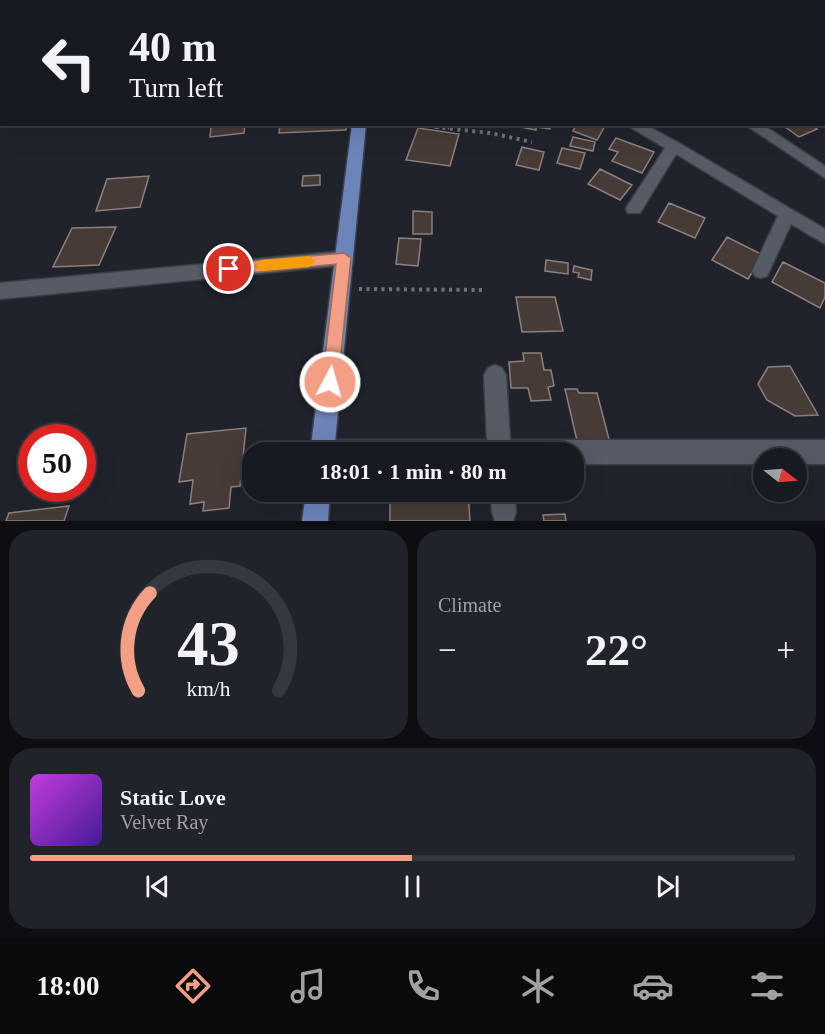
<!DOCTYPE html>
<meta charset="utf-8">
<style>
:root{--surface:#181a21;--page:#21232a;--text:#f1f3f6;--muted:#9fa1a5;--line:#36383f;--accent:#f39f85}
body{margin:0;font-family:Georgia,serif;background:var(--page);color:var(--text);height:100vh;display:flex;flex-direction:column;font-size:22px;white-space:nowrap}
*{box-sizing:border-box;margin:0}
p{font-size:20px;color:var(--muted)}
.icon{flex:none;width:33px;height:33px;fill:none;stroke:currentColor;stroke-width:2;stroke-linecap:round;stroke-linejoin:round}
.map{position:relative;height:521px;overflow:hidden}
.panel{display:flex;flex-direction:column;gap:9px;padding:9px;background:#0d0e12;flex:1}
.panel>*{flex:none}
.banner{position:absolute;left:0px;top:0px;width:825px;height:126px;box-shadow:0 6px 24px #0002,0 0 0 2px var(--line);background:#181a21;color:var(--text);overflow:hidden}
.needle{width:39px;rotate:107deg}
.tools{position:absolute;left:753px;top:448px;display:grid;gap:12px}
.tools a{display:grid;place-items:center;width:54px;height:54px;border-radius:50%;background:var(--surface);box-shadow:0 6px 24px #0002,0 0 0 2px var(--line);font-size:30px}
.speed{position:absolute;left:18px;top:424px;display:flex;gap:12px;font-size:30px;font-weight:700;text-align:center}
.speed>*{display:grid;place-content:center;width:78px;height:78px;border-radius:50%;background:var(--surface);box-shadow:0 6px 24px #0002,0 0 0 2px var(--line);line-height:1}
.speed .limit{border:9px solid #d22;background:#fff;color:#111}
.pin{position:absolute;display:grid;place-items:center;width:51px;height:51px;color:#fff;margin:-26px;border:3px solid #fff;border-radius:50%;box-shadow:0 2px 6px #0007}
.me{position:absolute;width:66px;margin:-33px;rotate:6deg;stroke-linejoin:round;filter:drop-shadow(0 0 4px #0008)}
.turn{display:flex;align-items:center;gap:21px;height:126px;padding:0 30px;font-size:27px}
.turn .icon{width:78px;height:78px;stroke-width:2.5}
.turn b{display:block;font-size:42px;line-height:51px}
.big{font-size:45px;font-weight:700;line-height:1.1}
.panel .card{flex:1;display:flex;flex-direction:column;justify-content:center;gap:9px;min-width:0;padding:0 21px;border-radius:24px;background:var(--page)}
.panel .dial{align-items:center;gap:0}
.dial svg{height:156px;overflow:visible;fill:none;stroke:var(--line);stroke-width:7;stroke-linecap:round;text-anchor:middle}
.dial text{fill:var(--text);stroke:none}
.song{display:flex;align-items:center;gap:18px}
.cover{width:72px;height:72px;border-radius:9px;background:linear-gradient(135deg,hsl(290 70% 55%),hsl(260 70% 35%))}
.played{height:6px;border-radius:3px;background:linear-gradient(90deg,var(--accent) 50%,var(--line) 50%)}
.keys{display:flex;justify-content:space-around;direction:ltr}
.heat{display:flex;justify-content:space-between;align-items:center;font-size:33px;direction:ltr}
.panel .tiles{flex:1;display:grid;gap:9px;grid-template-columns:1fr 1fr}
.card:last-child{grid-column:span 2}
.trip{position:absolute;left:242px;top:442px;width:342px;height:60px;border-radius:24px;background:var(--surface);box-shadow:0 6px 24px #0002,0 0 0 2px var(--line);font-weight:700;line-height:60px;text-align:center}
.tabs{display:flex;height:96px;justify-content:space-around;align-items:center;background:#0a0a0d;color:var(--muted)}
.tabs .icon{width:42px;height:42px}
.tabs .selected{color:var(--accent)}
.tabs b{font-size:27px;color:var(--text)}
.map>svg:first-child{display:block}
.building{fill:#463b37;stroke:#8d807c;stroke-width:1.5}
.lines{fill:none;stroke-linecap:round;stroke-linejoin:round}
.minor-casing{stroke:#3a3e45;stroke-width:3}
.major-casing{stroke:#3a3e45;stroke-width:3}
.path-far1{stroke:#6f727a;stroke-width:2;stroke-dasharray:2 3;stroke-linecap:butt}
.path{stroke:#6f727a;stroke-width:4;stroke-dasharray:3 4.5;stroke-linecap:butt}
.minor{fill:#575b65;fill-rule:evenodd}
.major{fill:#6d84bb;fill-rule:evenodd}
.route{fill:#f39f85;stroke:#9e6756;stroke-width:1.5}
.slow{fill:#f59e0b}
</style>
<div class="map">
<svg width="825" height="521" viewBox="0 0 825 521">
<rect width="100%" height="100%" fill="#20232c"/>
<path class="building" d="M 245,124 L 244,133 L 210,137 L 211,126 Z
M 280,124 L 346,124 L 346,130 L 279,133 Z
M 521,124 L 551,124 L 550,129 L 536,127 L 536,130 L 520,127 Z
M 577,124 L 606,124 L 597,140 L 573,131 Z
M 781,124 L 810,124 L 817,129 L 799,137 Z
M 418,128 L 459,134 L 450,166 L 406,160 Z
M 573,137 L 595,142 L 593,151 L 570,146 Z
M 616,138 L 654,152 L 642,173 L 612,161 L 618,152 L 609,149 Z
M 522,147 L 544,152 L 539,170 L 516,165 Z
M 562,148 L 585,153 L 580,169 L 557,163 Z
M 600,169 L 632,185 L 620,200 L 588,184 Z
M 320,175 L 320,185 L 302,186 L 303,176 Z
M 149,176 L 140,207 L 96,211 L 107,179 Z
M 669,203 L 705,218 L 695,238 L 658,222 Z
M 413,211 L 432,212 L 432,234 L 413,234 Z
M 116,227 L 99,265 L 53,267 L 72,228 Z
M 727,237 L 763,255 L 748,279 L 712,260 Z
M 399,238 L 421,239 L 418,266 L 396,264 Z
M 546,260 L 568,263 L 568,274 L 545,271 Z
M 783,262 L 825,283 L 825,297 L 820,308 L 772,282 Z
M 574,266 L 592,270 L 591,280 L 578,277 L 579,273 L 573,272 Z
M 516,297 L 555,297 L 563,331 L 522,332 Z
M 523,353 L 541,353 L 544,370 L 551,370 L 554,386 L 548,387 L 551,400 L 531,401 L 528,388 L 511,388 L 509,362 L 524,361 Z
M 790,366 L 818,415 L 795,416 L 767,400 L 758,384 L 768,367 Z
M 565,389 L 577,389 L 579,393 L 597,393 L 610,443 L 578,445 Z
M 246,428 L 240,486 L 231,487 L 229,508 L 203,511 L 204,502 L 190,504 L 193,480 L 179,482 L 187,434 Z
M 390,492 L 468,492 L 470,521 L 390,521 Z
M 69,506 L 64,521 L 6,521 L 9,513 Z
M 565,514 L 566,521 L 544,521 L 543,515 Z"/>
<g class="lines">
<g class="minor-casing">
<path id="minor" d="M 375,0 L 393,0 L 394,2 L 376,2 Z
M 398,0 L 414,0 L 397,2 Z
M 515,0 L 536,0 L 537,2 L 516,2 Z
M 824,50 L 825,50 L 825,58 L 824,58 Z
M 625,124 L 644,124 L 679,143 L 825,229 L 825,244 L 791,224 L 767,276 L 761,278 L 755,276 L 752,271 L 778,216 L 676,154 L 640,213 L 628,213 L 626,209 L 628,205 L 665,148 Z
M 744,124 L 762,124 L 825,166 L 825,178 Z
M 344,251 L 350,253 L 353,258 L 350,263 L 344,265 L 0,299 L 0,283 Z
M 495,365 L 502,368 L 506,375 L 510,440 L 825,440 L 825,464 L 796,464 L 796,459 L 764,459 L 764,464 L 573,464 L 573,453 L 312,453 L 315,444 L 323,440 L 487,440 L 484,375 L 488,368 Z
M 490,492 L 514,492 L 516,512 L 513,521 L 495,521 L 492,512 Z"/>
</g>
<g class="major-casing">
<path id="major" d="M 367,0 L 377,0 L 377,2 L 367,2 Z
M 352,124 L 366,124 L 334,453 L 310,453 Z
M 306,492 L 330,492 L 328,521 L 302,521 Z"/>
</g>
<path class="path-far1" d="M 408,124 L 449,129"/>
<path class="path" d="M 435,127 L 490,133 L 532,142
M 359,289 L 483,290"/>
<use href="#minor" class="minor"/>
<use href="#major" class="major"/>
</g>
<path class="route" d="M 344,253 L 351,258 L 338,382 L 336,387 L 330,390 L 324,387 L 322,382 L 336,264 L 229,275 L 224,273 L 222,269 L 224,265 L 229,263 Z"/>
<path class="slow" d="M 309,256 L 316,261 L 309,267 L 261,271 L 254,266 L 261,260 Z"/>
</svg>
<div class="tools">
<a><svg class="needle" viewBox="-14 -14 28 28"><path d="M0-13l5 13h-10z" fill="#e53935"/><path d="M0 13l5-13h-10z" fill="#9fa1a5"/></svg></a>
</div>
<div class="speed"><div class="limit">50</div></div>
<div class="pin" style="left:229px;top:269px;background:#d93025"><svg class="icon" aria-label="arrive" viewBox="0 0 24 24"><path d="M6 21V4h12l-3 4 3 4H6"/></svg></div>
<svg class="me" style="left:330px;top:382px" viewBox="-20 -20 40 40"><circle r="17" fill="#f39f85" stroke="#fff" stroke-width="3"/><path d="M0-11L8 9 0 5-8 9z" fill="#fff"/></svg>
<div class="trip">18:01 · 1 min · 80 m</div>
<div class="banner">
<div class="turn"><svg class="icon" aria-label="left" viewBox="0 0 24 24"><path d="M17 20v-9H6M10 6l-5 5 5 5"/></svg><div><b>40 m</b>Turn left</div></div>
</div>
</div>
<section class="panel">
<div class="tiles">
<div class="card dial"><svg viewBox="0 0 100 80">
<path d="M14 69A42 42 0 1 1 86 69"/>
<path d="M14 69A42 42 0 0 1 20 19" stroke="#f39f85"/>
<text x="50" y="56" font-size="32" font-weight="700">43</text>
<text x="50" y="72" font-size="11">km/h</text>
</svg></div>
<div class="card"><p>Climate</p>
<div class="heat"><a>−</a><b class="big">22°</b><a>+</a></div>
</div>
<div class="card">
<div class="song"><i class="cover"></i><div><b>Static Love</b><p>Velvet Ray</p></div></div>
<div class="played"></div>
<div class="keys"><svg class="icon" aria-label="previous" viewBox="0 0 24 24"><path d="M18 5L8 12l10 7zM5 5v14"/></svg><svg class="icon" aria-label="pause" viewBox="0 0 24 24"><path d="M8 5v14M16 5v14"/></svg><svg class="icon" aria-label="next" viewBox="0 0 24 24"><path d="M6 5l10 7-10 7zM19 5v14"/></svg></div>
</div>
</div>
</section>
<nav class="tabs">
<b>18:00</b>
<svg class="icon selected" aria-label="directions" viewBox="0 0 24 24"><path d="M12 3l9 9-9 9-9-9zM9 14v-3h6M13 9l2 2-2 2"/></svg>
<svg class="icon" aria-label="music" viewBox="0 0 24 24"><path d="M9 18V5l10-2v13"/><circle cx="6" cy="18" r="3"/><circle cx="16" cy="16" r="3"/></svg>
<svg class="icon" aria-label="phone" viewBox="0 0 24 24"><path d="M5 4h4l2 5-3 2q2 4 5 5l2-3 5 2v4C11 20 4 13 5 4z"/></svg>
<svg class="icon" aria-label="climate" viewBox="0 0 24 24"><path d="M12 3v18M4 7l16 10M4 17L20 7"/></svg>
<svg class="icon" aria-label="car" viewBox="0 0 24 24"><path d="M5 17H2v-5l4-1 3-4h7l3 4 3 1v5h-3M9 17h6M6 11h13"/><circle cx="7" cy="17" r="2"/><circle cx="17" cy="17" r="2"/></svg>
<svg class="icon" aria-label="filters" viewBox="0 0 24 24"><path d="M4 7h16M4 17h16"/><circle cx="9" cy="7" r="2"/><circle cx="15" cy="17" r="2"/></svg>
</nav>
